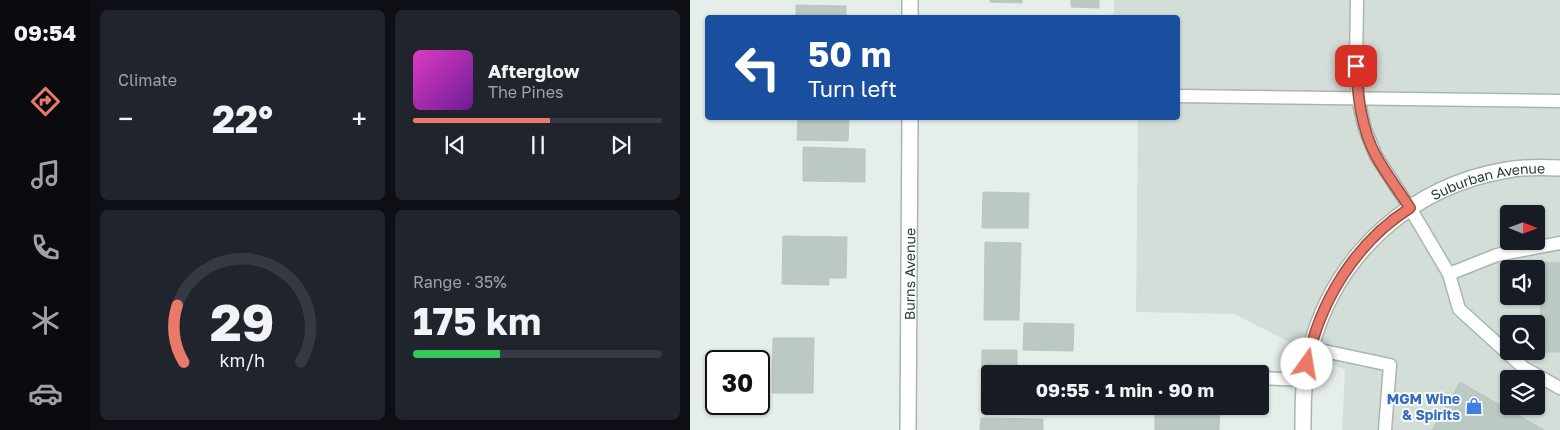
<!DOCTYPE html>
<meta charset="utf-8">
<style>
:root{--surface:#171b24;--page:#20242c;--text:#f1f3f6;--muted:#9ea1a6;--line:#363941;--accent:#e97969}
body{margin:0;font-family:"Golos Text",sans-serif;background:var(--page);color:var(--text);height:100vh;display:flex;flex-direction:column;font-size:19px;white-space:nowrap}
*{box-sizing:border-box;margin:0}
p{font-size:16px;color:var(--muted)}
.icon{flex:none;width:28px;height:28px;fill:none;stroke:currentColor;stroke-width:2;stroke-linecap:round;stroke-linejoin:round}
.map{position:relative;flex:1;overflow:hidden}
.side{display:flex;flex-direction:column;gap:10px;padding:10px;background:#0d0f14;width:600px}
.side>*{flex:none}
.banner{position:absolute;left:15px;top:15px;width:475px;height:105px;border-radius:5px;box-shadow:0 1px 4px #0004;background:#1a4fa0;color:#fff;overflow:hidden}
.needle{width:32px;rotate:91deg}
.controls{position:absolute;left:810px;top:205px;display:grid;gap:10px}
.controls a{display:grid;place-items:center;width:45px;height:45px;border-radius:5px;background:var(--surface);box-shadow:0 1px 4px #0004;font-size:25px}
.speed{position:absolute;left:15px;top:350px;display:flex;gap:10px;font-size:25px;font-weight:700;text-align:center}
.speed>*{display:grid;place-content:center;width:65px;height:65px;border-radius:50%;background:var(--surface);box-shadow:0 1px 4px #0004;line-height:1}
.speed .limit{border:2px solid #111;border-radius:8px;background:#fff;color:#111}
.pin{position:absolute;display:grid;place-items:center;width:42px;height:42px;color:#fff;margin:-21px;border-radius:10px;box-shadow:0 2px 8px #0006}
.me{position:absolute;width:55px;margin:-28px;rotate:13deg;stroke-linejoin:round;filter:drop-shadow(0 0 4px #0008)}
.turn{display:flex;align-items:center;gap:18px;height:105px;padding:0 20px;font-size:22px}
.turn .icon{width:65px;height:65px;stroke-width:2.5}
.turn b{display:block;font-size:35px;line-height:42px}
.big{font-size:38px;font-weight:700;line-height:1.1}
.side .tile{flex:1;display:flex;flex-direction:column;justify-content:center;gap:8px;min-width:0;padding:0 18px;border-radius:8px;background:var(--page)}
.side .dial{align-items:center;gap:0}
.dial svg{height:130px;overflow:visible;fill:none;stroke:var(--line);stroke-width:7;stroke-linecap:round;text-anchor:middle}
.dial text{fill:var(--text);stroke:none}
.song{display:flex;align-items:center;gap:15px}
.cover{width:60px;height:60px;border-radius:8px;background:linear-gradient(135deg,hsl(310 70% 55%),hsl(280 70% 35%))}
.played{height:5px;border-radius:2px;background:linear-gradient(90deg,var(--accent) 55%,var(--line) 55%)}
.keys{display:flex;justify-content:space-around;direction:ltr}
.heat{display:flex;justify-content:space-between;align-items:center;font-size:28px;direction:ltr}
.charge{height:8px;border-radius:4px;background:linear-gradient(90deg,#34c759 35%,var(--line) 0)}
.side .tiles{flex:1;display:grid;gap:10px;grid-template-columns:repeat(2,1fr)}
.trip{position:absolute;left:291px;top:365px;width:288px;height:50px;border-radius:5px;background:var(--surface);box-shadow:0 1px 4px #0004;font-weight:700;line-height:50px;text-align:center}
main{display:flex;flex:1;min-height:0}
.dock{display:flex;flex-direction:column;width:90px;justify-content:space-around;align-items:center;background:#090b0e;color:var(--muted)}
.dock .icon{width:35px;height:35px}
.dock .current{color:var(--accent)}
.dock b{font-size:22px;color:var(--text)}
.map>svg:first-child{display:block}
.built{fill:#d4ded8;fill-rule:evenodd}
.building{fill:#bbc9c2;stroke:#b9c7c0}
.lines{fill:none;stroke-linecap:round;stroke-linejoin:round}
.service-casing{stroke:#a9b6b0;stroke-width:15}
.minor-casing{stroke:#a9b6b0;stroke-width:18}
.tertiary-casing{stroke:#a9b6b0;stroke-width:18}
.service{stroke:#fff;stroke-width:12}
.minor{stroke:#fff;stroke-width:15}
.tertiary{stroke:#fff;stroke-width:15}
.route-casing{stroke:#974f44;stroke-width:12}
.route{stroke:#e97969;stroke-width:9}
.labels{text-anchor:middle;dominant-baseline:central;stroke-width:4;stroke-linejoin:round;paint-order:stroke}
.street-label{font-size:14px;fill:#263f35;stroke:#f7faf8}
.shop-label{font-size:14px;font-weight:bold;fill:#366cbe;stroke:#f7faf8;text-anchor:end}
</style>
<main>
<nav class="dock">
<b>09:54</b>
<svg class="icon current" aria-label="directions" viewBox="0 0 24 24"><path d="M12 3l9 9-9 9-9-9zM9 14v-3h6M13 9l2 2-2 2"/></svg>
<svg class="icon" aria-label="music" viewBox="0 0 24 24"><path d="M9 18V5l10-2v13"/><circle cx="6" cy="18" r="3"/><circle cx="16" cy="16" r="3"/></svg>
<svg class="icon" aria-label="phone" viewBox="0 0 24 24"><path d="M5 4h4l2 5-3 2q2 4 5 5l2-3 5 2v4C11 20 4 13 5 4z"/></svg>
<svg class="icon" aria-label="climate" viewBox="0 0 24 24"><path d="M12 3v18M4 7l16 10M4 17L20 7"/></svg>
<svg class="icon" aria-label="car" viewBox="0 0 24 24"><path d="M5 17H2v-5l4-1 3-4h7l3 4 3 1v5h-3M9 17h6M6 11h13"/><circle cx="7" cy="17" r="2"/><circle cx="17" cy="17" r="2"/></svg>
</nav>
<section class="side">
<div class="tiles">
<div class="tile"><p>Climate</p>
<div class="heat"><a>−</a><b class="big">22°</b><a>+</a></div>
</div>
<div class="tile">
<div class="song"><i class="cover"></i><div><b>Afterglow</b><p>The Pines</p></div></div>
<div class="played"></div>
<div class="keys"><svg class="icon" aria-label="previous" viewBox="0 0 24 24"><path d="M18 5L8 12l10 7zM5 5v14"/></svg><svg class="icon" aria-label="pause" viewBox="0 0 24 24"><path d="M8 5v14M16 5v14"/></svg><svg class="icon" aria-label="next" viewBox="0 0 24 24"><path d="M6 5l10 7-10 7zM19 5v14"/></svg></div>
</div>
<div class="tile dial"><svg viewBox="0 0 100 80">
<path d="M14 69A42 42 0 1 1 86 69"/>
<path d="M14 69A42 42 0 0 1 10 34" stroke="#e97969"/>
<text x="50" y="56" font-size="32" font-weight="700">29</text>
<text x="50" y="72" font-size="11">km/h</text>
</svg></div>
<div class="tile"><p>Range · 35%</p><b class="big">175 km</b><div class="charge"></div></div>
</div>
</section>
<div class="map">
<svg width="870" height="430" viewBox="0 0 870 430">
<rect width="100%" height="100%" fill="#e6eeea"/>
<path class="built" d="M 424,0 L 870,0 L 870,430 L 652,430 L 655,370 L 544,314 L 446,312 L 448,118 L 488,118 L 488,18 L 424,17 ZM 819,214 L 846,214 L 846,241 L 819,241 ZM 819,269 L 846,269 L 846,296 L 819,296 ZM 819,324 L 846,324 L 846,351 L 819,351 ZM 819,379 L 846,379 L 846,406 L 819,406 Z"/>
<path class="building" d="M 300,0 L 332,0 L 332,3 L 300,2 Z
M 381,0 L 409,0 L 409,8 L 381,7 Z
M 106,5 L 156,6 L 156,18 L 106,18 Z
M 108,118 L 159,118 L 158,141 L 107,140 Z
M 113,147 L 175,149 L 175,182 L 113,181 Z
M 293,192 L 339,193 L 338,228 L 292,228 Z
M 93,236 L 157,237 L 156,278 L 139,278 L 139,285 L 92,284 Z
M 295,242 L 331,243 L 329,320 L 294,320 Z
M 845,262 L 870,263 L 870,352 L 850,352 L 851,281 L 846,281 Z
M 334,323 L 384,324 L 383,351 L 333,350 Z
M 83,338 L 124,338 L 123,393 L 82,393 Z
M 292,350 L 327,350 L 327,374 L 300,374 L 300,406 L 326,406 L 326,412 L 291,411 Z
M 770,382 L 854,430 L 742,430 Z
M 465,406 L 530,406 L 529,430 L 465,430 Z
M 291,418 L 353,419 L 353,430 L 290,430 Z"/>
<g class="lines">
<g class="service-casing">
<path id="service" d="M 667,0 L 666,66 L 668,99 L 675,129 L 686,156 L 720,208 L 759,274 L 769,309 L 834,368 L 870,388
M 488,96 L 870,101
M 759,274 L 807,255 L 870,243
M 620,348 L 700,365 L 695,430
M 462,374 L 463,374
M 570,378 L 615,380"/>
</g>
<g class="minor-casing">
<g id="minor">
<path id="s1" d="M 613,430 C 613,402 613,374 621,347 C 646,254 721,186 817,170 C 834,167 853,167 870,168"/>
</g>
</g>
<g class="tertiary-casing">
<g id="tertiary">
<path d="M 220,18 L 220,0"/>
<path id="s2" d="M 218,430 L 220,118"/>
</g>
</g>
<use href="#service" class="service"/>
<use href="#minor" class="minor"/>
<use href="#tertiary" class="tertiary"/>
</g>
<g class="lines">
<g class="route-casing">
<path id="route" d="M 617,364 C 629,302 666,242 720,208 C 709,191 696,174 686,156 C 671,128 668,97 666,66"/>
</g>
<use href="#route" class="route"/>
</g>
<defs>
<g id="shop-bare" transform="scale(1.35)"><path d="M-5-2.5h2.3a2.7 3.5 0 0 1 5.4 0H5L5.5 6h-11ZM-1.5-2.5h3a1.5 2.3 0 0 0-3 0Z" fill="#3f7fe0" stroke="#f7faf8" stroke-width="2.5" paint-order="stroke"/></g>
</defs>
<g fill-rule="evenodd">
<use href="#shop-bare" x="784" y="406"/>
</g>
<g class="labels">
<g class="street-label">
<text stroke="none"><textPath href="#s1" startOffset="342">Suburban Avenue</textPath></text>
<text stroke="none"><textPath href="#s2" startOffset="156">Burns Avenue</textPath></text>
</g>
<g class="shop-label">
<text x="770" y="398">MGM Wine<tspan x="770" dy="16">&amp; Spirits</tspan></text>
</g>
</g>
</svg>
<div class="controls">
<a><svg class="needle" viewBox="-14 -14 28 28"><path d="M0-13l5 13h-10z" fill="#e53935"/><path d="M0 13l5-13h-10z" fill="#9ea1a6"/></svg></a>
<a><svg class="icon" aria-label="sound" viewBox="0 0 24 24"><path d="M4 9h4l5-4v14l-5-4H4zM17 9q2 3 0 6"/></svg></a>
<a><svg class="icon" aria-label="search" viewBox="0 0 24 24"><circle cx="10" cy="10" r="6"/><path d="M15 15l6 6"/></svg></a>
<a><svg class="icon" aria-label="layers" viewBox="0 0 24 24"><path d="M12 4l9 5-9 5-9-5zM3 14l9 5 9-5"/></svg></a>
</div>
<div class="speed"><div class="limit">30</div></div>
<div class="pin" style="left:666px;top:66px;background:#d93025"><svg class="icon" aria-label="arrive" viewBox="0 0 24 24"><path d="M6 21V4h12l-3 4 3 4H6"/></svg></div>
<svg class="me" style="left:617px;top:364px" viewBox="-20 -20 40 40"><circle r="19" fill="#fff"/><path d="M0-13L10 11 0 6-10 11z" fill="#e97969"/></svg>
<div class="trip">09:55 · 1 min · 90 m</div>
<div class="banner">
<div class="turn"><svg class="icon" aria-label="left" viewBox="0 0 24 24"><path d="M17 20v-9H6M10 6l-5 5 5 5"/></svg><div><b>50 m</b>Turn left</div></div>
</div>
</div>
</main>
